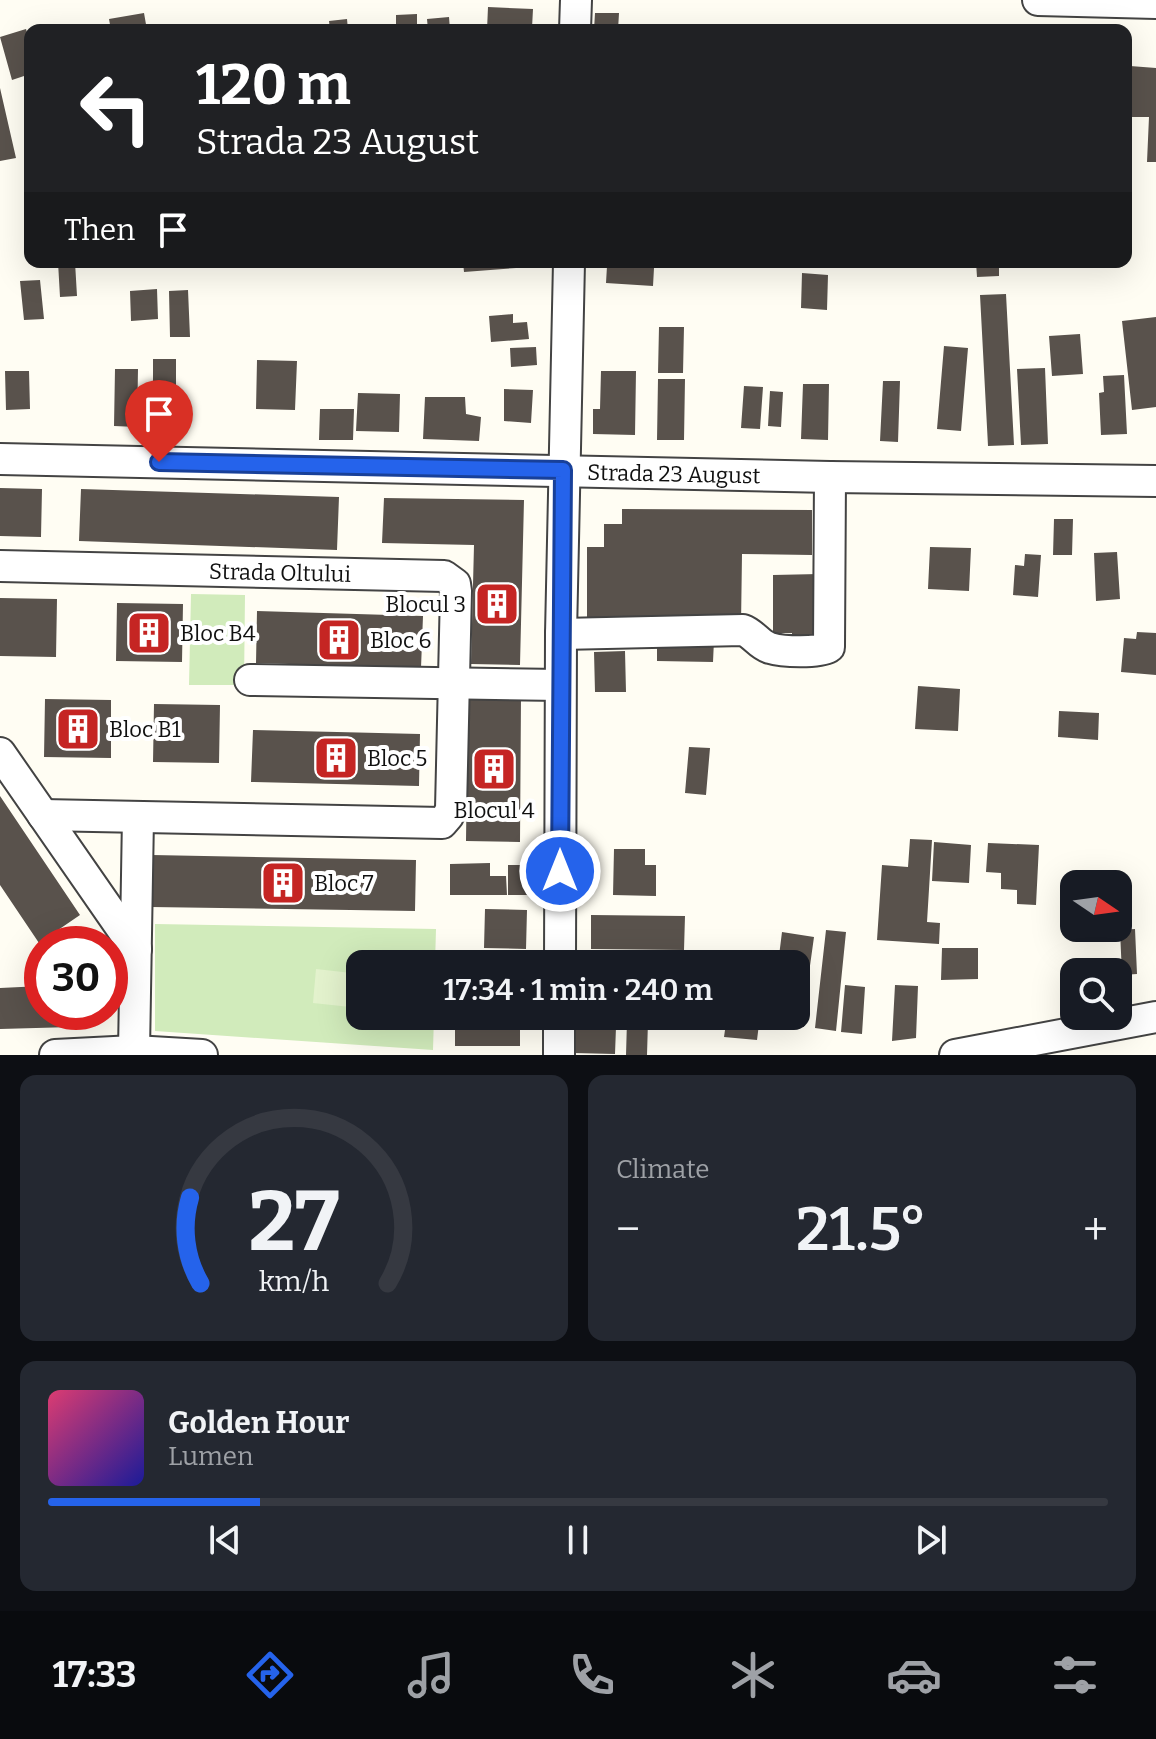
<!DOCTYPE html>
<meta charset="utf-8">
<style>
:root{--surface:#171b24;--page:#242831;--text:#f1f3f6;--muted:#9ea1a6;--line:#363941;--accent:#2563eb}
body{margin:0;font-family:Bitter,serif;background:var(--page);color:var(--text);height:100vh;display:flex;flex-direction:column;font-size:30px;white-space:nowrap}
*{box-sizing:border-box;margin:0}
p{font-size:26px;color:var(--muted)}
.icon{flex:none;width:44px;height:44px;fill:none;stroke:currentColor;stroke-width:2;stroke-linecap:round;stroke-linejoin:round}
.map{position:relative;height:1055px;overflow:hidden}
.panel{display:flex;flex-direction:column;gap:20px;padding:20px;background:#0d0f14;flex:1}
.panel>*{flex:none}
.banner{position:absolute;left:24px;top:24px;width:1108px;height:244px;border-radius:16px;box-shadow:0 8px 32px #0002;background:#202124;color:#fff;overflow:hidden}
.needle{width:52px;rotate:103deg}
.controls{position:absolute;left:1060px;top:870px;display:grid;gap:16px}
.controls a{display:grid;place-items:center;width:72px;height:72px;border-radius:16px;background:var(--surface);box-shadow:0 8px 32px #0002;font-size:40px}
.speed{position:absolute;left:24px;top:926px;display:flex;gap:16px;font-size:40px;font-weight:700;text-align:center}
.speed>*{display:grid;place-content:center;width:104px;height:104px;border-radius:50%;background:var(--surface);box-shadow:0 8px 32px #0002;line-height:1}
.speed .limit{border:12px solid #d22;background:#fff;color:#111}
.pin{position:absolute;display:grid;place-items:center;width:68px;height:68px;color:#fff;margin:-82px -34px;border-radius:50% 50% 50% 0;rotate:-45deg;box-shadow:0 0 8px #0007}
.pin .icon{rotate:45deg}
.me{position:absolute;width:88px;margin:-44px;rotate:0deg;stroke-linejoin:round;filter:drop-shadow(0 0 6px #0008)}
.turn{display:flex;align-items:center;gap:28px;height:168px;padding:0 40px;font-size:36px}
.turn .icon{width:104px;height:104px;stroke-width:2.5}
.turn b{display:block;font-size:56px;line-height:68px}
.then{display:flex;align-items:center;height:76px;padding:0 40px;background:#0003;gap:16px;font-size:30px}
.big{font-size:60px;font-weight:600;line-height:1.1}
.panel .tile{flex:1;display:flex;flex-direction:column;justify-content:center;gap:12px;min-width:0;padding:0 28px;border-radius:16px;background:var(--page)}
.panel .dial{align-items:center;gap:0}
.dial svg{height:208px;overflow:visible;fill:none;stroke:var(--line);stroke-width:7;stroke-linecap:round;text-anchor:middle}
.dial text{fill:var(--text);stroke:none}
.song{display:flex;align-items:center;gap:24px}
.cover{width:96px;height:96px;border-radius:12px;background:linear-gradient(135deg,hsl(340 70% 55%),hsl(240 70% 35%))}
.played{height:8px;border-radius:4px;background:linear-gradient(90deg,var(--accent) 20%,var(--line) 20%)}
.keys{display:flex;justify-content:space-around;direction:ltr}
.heat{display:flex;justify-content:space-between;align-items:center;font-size:44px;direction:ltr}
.panel .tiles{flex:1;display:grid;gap:20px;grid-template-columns:1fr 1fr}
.tile:last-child{grid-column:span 2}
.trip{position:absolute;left:346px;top:950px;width:464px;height:80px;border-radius:16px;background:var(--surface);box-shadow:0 8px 32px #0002;font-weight:600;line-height:80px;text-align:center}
.menu{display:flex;height:128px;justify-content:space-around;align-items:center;background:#090b0e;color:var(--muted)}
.menu .icon{width:56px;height:56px}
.menu .active{color:var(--accent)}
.menu b{font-size:36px;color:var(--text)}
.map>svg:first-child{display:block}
.green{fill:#d1ebbb}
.pitch{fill:#e3f2cd}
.building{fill:#59524c}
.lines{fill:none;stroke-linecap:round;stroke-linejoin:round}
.minor-casing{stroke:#434343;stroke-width:34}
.minor{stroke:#fff;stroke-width:30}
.route-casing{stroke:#184099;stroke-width:20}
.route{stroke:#2563eb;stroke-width:14}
.labels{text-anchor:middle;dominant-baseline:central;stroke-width:8;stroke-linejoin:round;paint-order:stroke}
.street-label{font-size:22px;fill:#101010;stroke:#fff}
.poi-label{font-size:22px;fill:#101010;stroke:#fff;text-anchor:start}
</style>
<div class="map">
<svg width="1156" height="1055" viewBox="0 0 1156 1055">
<rect width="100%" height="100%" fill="#fffdf3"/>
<path class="green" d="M 191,594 L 245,595 L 244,685 L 189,685 Z
M 155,924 L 436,929 L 435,964 L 360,964 L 360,1016 L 434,1016 L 433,1050 L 155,1031 Z"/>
<path class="pitch" d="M 316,969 L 360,974 L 360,1008 L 313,1003 Z"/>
<path class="building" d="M 488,7 L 533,9 L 532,28 L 505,27 L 505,30 L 487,30 Z
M 144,13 L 147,30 L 111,30 L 109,19 Z
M 595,13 L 619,13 L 618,30 L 594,30 Z
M 417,14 L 417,30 L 396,30 L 396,15 Z
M 449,17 L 450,30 L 428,30 L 427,19 Z
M 347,19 L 348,30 L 330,30 L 329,21 Z
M 886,24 L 910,25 L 909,30 L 886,30 Z
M 816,25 L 849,26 L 849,30 L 816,30 Z
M 26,29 L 30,42 L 30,74 L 12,80 L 0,37 Z
M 1130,66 L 1156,68 L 1156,162 L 1147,162 L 1149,117 L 1128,117 Z
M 0,88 L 16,158 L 0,161 Z
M 58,262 L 75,262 L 77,296 L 60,297 Z
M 463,262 L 516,262 L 516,268 L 464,272 Z
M 976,262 L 999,262 L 999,276 L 977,277 Z
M 607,266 L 654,268 L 653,286 L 606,283 Z
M 802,273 L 828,275 L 827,310 L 801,308 Z
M 40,280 L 44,319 L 24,320 L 20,281 Z
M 157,289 L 158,319 L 131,321 L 130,291 Z
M 188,290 L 190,337 L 170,337 L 169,291 Z
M 1006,294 L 1014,445 L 988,446 L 980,295 Z
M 513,314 L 513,323 L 527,322 L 529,339 L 491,342 L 489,316 Z
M 1156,317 L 1156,407 L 1132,410 L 1122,321 Z
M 659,327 L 684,327 L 683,373 L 658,373 Z
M 1080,334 L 1083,374 L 1052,376 L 1049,336 Z
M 944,346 L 968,348 L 961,431 L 937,429 Z
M 536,347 L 537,365 L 511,367 L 510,348 Z
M 153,359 L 176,359 L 176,426 L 153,426 Z
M 257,360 L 297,361 L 295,410 L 256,409 Z
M 1045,368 L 1048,444 L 1021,445 L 1017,369 Z
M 115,369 L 138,369 L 137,427 L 114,426 Z
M 5,371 L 29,371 L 30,409 L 6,410 Z
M 601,371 L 636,371 L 635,435 L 593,434 L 593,409 L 600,409 Z
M 1124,375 L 1127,434 L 1101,435 L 1099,393 L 1104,392 L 1103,376 Z
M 658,379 L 685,379 L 684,440 L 657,440 Z
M 883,381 L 900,381 L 898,442 L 880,441 Z
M 803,384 L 829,384 L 828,440 L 801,439 Z
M 744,386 L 763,387 L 760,429 L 741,428 Z
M 504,389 L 533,390 L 531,423 L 504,421 Z
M 770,391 L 783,392 L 781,427 L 768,426 Z
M 358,393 L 400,394 L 399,432 L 356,431 Z
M 425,397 L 465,397 L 466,414 L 481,417 L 479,441 L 423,439 Z
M 320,409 L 354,409 L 353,440 L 319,440 Z
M 0,488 L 42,489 L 41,537 L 0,536 Z
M 81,489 L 339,497 L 337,550 L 79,541 Z
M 384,498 L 524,500 L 520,665 L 471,664 L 474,545 L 382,543 Z
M 622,509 L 812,510 L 812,555 L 742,554 L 741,625 L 587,624 L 587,547 L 604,547 L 604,524 L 622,524 Z
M 1054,519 L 1073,519 L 1072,555 L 1053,555 Z
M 930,547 L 971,548 L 969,591 L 928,589 Z
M 1117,552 L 1120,599 L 1096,601 L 1094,553 Z
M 1025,554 L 1041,555 L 1038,597 L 1013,595 L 1015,565 L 1024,566 Z
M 819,574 L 820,642 L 792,637 L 792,633 L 773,633 L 773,575 Z
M 0,598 L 57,599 L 56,657 L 0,656 Z
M 117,603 L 183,604 L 182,662 L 116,661 Z
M 257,611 L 423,616 L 421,668 L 256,663 Z
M 1137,632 L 1156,633 L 1156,675 L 1121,672 L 1124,638 L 1136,639 Z
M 657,639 L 714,640 L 713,662 L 657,661 Z
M 625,651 L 626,692 L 595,692 L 594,652 Z
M 918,686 L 960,689 L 958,731 L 915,729 Z
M 468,695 L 521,696 L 520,842 L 466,841 Z
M 45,699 L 111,700 L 111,758 L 44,757 Z
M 154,704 L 220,705 L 219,763 L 153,762 Z
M 1059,711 L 1099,713 L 1098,740 L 1058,737 Z
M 253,730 L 420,734 L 419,786 L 251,782 Z
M 689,747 L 710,748 L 706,795 L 685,793 Z
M 0,796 L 80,915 L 39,943 L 0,885 Z
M 910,839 L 932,840 L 927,922 L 940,923 L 939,944 L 877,940 L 882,865 L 908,867 Z
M 934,842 L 971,845 L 969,883 L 932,881 Z
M 988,843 L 1039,845 L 1036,905 L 1017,904 L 1017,890 L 1001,889 L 1001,873 L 986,872 Z
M 614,849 L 645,849 L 645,865 L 656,865 L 656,896 L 613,895 Z
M 152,855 L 416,860 L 415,911 L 151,907 Z
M 490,863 L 490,876 L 506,876 L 507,895 L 450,895 L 450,864 Z
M 508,865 L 529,865 L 530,895 L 508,895 Z
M 485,909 L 527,910 L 526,949 L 484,948 Z
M 591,915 L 685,916 L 684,950 L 591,949 Z
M 1135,929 L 1137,974 L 1122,975 L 1120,930 Z
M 826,930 L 846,932 L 836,1031 L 815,1028 Z
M 782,932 L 814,937 L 808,980 L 796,978 L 796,964 L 778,964 Z
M 942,948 L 978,948 L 978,979 L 941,980 Z
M 614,959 L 650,960 L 650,964 L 613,964 Z
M 1100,960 L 1101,972 L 1084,972 L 1083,961 Z
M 845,985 L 865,987 L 862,1034 L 841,1032 Z
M 895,985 L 918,986 L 916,1038 L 892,1041 Z
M 42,986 L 42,1012 L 86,1012 L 72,1027 L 0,1029 L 0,988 Z
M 796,986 L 810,987 L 804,1027 L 785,1025 L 786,1022 L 779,1021 L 780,1016 L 796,1016 Z
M 455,1016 L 520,1016 L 520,1046 L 455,1046 Z
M 574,1016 L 604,1016 L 604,1026 L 616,1027 L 615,1054 L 573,1053 Z
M 727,1016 L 760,1016 L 757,1040 L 724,1037 Z
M 627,1021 L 648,1021 L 647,1055 L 626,1055 Z"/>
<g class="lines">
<g class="minor-casing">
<g id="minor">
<path d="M 1038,0 L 1156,3"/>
<path d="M 575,30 L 576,0"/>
<path id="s1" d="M 0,459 L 830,477 L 1156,481"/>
<path id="s2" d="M 0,566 L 444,576 L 455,584 L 456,591 L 451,809 L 448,816 L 442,823 L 43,815"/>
<path d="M 561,634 L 743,630 C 754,634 759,645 770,648 C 783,652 818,653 829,647 L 830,477"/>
<path d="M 250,680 L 560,685"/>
<path d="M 0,753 L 136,949"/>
<path d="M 560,964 L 561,634 L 569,262"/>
<path d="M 134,1051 L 138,817"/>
<path d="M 55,1055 L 134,1051 L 202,1055"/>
<path d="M 559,1055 L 559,1016"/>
<path d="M 955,1055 L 1156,1017"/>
</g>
</g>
<use href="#minor" class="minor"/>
</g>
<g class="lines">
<g class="route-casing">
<path id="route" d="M 159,462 L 563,470 L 560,871"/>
</g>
<use href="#route" class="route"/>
</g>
<defs>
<g id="building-square" transform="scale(2.3)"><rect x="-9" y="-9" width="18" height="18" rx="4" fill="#c52523" stroke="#fff"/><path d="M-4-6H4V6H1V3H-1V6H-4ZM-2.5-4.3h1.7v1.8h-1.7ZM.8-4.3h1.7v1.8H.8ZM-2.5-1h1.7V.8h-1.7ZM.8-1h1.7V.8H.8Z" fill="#fff"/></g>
</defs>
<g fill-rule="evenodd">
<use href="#building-square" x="497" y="604"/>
<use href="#building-square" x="149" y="633"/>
<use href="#building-square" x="339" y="640"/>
<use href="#building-square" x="78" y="729"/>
<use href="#building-square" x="336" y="758"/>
<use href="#building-square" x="494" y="769"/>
<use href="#building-square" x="283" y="883"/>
</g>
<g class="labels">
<g class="street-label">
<text stroke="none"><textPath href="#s1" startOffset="674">Strada 23 August</textPath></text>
<text stroke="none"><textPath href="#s2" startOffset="280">Strada Oltului</textPath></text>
</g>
<g class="poi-label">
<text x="466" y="604" text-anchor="end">Blocul 3</text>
<text x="180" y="633">Bloc B4</text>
<text x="370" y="640">Bloc 6</text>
<text x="109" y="729">Bloc B1</text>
<text x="367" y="758">Bloc 5</text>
<text x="494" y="810" text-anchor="middle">Blocul 4</text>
<text x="314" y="883">Bloc 7</text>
</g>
</g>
</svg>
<div class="controls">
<a><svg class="needle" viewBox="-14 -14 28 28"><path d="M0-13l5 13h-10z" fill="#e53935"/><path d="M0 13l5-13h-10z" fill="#9ea1a6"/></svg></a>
<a><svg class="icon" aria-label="search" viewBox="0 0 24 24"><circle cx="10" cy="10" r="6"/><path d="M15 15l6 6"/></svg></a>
</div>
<div class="speed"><div class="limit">30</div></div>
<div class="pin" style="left:159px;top:462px;background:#d93025"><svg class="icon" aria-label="arrive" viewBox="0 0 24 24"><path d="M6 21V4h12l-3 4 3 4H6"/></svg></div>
<svg class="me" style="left:560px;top:871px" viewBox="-20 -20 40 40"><circle r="17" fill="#2563eb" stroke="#fff" stroke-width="3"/><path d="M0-11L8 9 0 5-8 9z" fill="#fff"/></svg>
<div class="trip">17:34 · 1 min · 240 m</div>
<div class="banner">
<div class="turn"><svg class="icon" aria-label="left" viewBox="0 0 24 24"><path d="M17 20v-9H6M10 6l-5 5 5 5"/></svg><div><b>120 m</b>Strada 23 August</div></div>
<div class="then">Then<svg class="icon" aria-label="arrive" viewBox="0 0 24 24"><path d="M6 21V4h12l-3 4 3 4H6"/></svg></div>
</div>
</div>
<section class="panel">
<div class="tiles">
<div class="tile dial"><svg viewBox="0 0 100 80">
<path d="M14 69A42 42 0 1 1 86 69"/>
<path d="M14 69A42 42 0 0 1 10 36" stroke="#2563eb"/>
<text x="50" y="56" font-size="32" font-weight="700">27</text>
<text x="50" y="72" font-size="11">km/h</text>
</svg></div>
<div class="tile"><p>Climate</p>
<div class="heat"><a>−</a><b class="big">21.5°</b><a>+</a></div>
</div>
<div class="tile">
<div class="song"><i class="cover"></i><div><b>Golden Hour</b><p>Lumen</p></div></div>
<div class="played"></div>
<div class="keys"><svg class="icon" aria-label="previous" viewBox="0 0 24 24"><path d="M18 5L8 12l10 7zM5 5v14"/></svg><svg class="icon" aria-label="pause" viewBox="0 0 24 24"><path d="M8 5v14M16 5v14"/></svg><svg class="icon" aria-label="next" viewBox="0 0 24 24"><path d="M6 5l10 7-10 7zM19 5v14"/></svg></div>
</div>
</div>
</section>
<nav class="menu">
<b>17:33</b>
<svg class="icon active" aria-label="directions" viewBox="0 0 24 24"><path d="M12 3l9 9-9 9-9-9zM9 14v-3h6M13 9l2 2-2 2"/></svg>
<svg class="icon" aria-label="music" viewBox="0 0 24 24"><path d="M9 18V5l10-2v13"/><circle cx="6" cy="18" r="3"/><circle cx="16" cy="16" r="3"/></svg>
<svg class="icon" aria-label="phone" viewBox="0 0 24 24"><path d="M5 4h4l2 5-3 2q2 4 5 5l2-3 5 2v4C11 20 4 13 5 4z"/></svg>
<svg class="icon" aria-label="climate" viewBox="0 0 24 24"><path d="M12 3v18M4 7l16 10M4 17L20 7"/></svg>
<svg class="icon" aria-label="car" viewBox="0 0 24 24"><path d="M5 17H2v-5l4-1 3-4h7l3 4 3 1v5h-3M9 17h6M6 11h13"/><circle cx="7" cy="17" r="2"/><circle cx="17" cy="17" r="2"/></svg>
<svg class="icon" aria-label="filters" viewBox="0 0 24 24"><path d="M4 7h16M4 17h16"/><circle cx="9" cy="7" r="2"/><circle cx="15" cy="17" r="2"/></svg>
</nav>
